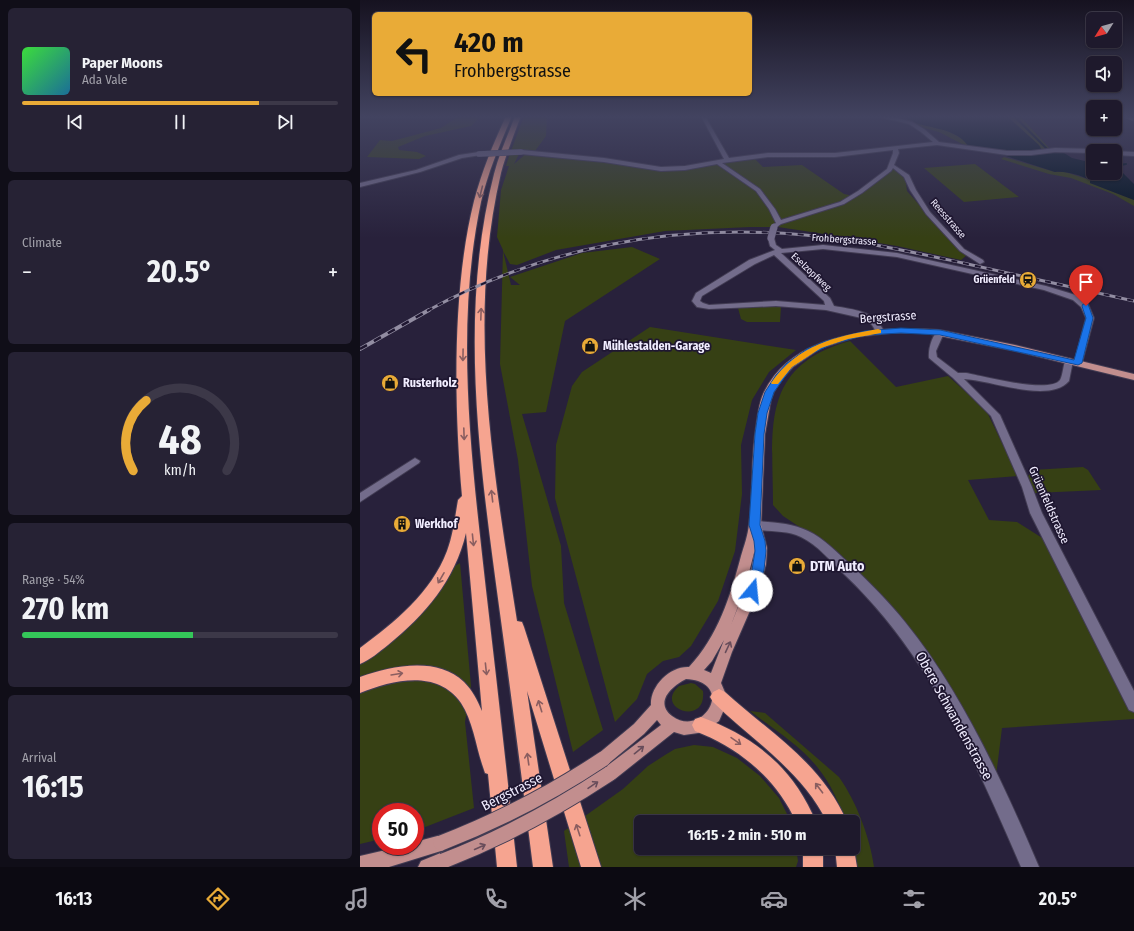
<!DOCTYPE html>
<meta charset="utf-8">
<style>
:root{--surface:#1e192c;--page:#262234;--text:#f1f3f6;--muted:#a1a0a9;--line:#3c3848;--accent:#e9ab37}
body{margin:0;font-family:"Fira Sans Condensed",sans-serif;background:var(--page);color:var(--text);height:100vh;display:flex;flex-direction:column;font-size:15px;white-space:nowrap}
*{box-sizing:border-box;margin:0}
p{font-size:13px;color:var(--muted)}
.icon{flex:none;width:22px;height:22px;fill:none;stroke:currentColor;stroke-width:2;stroke-linecap:round;stroke-linejoin:round}
.map{position:relative;flex:1;overflow:hidden}
.panel{display:flex;flex-direction:column;gap:8px;padding:8px;background:#100e18;width:360px}
.panel>*{flex:none}
.banner{position:absolute;left:12px;top:12px;width:380px;height:84px;border-radius:6px;box-shadow:0 1px 3px #0004,0 0 0 1px var(--line);background:#e9ab37;color:#111;overflow:hidden}
.needle{width:26px;rotate:233deg}
.tools{position:absolute;left:726px;top:12px;display:grid;gap:8px}
.tools a{display:grid;place-items:center;width:36px;height:36px;border-radius:6px;background:var(--surface);box-shadow:0 1px 3px #0004,0 0 0 1px var(--line);font-size:20px}
.speed{position:absolute;left:12px;top:803px;display:flex;gap:8px;font-size:20px;font-weight:700;text-align:center}
.speed>*{display:grid;place-content:center;width:52px;height:52px;border-radius:50%;background:var(--surface);box-shadow:0 1px 3px #0004,0 0 0 1px var(--line);line-height:1}
.speed .limit{border:6px solid #d22;background:#fff;color:#111}
.pin{position:absolute;display:grid;place-items:center;width:34px;height:34px;color:#fff;margin:-41px -17px;border-radius:50% 50% 50% 0;rotate:-45deg;box-shadow:0 0 4px #0007}
.pin .icon{rotate:45deg}
.me{position:absolute;width:44px;margin:-22px;rotate:17deg;stroke-linejoin:round;filter:drop-shadow(0 0 3px #0008)}
.turn{display:flex;align-items:center;gap:14px;height:84px;padding:0 16px;font-size:18px}
.turn .icon{width:52px;height:52px;stroke-width:2.5}
.turn b{display:block;font-size:28px;line-height:34px}
.big{font-size:30px;font-weight:700;line-height:1.1}
.panel .card{flex:1;display:flex;flex-direction:column;justify-content:center;gap:6px;min-width:0;padding:0 14px;border-radius:6px;background:var(--page)}
.panel .dial{align-items:center;gap:0}
.dial svg{height:104px;overflow:visible;fill:none;stroke:var(--line);stroke-width:7;stroke-linecap:round;text-anchor:middle}
.dial text{fill:var(--text);stroke:none}
.song{display:flex;align-items:center;gap:12px}
.cover{width:48px;height:48px;border-radius:6px;background:linear-gradient(135deg,hsl(120 70% 55%),hsl(200 70% 35%))}
.played{height:4px;border-radius:2px;background:linear-gradient(90deg,var(--accent) 75%,var(--line) 75%)}
.keys{display:flex;justify-content:space-around;direction:ltr}
.heat{display:flex;justify-content:space-between;align-items:center;font-size:22px;direction:ltr}
.charge{height:6px;border-radius:3px;background:linear-gradient(90deg,#34c759 54%,var(--line) 0)}
.trip{position:absolute;left:274px;top:815px;width:226px;height:40px;border-radius:6px;background:var(--surface);box-shadow:0 1px 3px #0004,0 0 0 1px var(--line);font-weight:700;line-height:40px;text-align:center}
.dock{display:flex;height:64px;justify-content:space-around;align-items:center;background:#0c0a12;color:var(--muted)}
.dock .icon{width:28px;height:28px}
.dock .on{color:var(--accent)}
.dock b{font-size:18px;color:var(--text)}
main{display:flex;flex:1;min-height:0}
.map>svg:first-child{display:block}
.green{fill:#364014}
.water{fill:#00111f}
.lines{fill:none;stroke-linecap:round;stroke-linejoin:round}
.stream{stroke:#00111f;stroke-width:2}
.minor-casing{stroke:#423c53;stroke-width:2}
.major-casing{stroke:#423c53;stroke-width:2}
.highway-casing{stroke:#423c53;stroke-width:2}
.minor{fill:#736c8b;fill-rule:evenodd}
.major{fill:#c28e8e;fill-rule:evenodd}
.highway{fill:#f6a490;fill-rule:evenodd}
.rail-far2-casing{stroke:#928da2;stroke-width:2.5}
.rail-far1-casing{stroke:#928da2;stroke-width:3}
.rail-casing{stroke:#928da2;stroke-width:4}
.rail-far2{stroke:#1f1731;stroke-width:1.5;stroke-dasharray:5;stroke-linecap:butt}
.rail-far1{stroke:#1f1731;stroke-width:2;stroke-dasharray:6;stroke-linecap:butt}
.rail{stroke:#1f1731;stroke-width:2.5;stroke-dasharray:8;stroke-linecap:butt}
.minor-bridge-far1-casing{stroke:#423c53;stroke-width:6;stroke-linecap:butt}
.minor-bridge-casing{stroke:#423c53;stroke-width:8;stroke-linecap:butt}
.major-bridge-casing{stroke:#423c53;stroke-width:17;stroke-linecap:butt}
.minor-bridge-far1{stroke:#736c8b;stroke-width:5.5}
.minor-bridge{stroke:#736c8b;stroke-width:7}
.major-bridge{stroke:#c28e8e;stroke-width:15}
.oneway{stroke:#8a5e60}
.oneway2{stroke:#684d5b}
.route{fill:#1a73e8;stroke:#114b97}
.slow{fill:#f59e0b}
.labels{text-anchor:middle;dominant-baseline:central;stroke-width:3.5;stroke-linejoin:round;paint-order:stroke}
.far-street-label{font-size:10px;fill:#f1edff;stroke:#1f1731}
.far-poi-label{font-size:10px;font-weight:bold;fill:#f1edff;stroke:#1f1731;text-anchor:end}
.street-label{font-size:12px;fill:#f1edff;stroke:#1f1731}
.poi-label{font-size:12px;font-weight:bold;fill:#f1edff;stroke:#1f1731;text-anchor:start}
.near-poi-label{font-size:14px;font-weight:bold;fill:#f1edff;stroke:#1f1731;text-anchor:start}
.near-street-label{font-size:14px;fill:#f1edff;stroke:#1f1731}
</style>
<main>
<section class="panel">
<div class="card">
<div class="song"><i class="cover"></i><div><b>Paper Moons</b><p>Ada Vale</p></div></div>
<div class="played"></div>
<div class="keys"><svg class="icon" aria-label="previous" viewBox="0 0 24 24"><path d="M18 5L8 12l10 7zM5 5v14"/></svg><svg class="icon" aria-label="pause" viewBox="0 0 24 24"><path d="M8 5v14M16 5v14"/></svg><svg class="icon" aria-label="next" viewBox="0 0 24 24"><path d="M6 5l10 7-10 7zM19 5v14"/></svg></div>
</div>
<div class="card"><p>Climate</p>
<div class="heat"><a>−</a><b class="big">20.5°</b><a>+</a></div>
</div>
<div class="card dial"><svg viewBox="0 0 100 80">
<path d="M14 69A42 42 0 1 1 86 69"/>
<path d="M14 69A42 42 0 0 1 24 15" stroke="#e9ab37"/>
<text x="50" y="56" font-size="32" font-weight="700">48</text>
<text x="50" y="72" font-size="11">km/h</text>
</svg></div>
<div class="card"><p>Range · 54%</p><b class="big">270 km</b><div class="charge"></div></div>
<div class="card"><p>Arrival</p><b class="big">16:15</b></div>
</section>
<div class="map">
<svg width="774" height="867" viewBox="0 0 774 867">
<rect width="100%" height="100%" fill="#28213b"/>
<path class="green" d="M 99,116 L 120,117 L 111,126 L 65,136 L 38,147 L 39,150 L 57,152 L 66,156 L 59,159 L 7,157 L 20,140 L 32,141 L 81,128 Z
M 164,116 L 187,116 L 186,136 L 175,151 L 151,151 Z
M 542,116 C 565,123 593,130 612,146 L 608,147 L 579,132 L 560,127 Z
M 646,116 L 660,116 L 690,149 L 682,150 Z
M 160,152 L 154,164 L 168,152 L 301,169 L 325,168 L 393,157 L 403,167 L 442,165 L 484,194 L 494,196 L 533,168 L 545,176 L 547,191 L 597,248 L 607,255 L 601,260 L 537,246 L 458,233 L 418,227 L 390,227 L 305,231 L 196,250 L 157,265 L 150,264 L 143,251 L 151,285 L 160,285 L 150,277 L 222,253 L 272,247 L 300,259 L 205,321 L 186,412 L 162,414 L 201,546 L 204,603 L 243,730 L 213,752 L 172,586 L 158,460 L 140,364 L 143,250 L 137,237 L 141,190 L 149,166 L 151,166 L 146,166 L 150,153 Z
M 644,157 L 695,172 L 705,172 L 730,180 L 730,183 L 774,200 L 774,206 L 753,194 L 711,178 L 689,174 L 641,159 Z
M 615,164 L 659,197 L 604,202 L 564,168 Z
M 401,306 L 421,306 L 420,322 L 387,322 L 381,319 L 378,308 Z
M 290,327 L 436,350 L 409,372 L 392,400 L 381,445 L 382,494 L 375,551 L 358,601 L 331,646 L 319,657 L 303,661 L 287,674 L 277,699 L 255,722 L 195,498 L 196,445 L 212,386 L 222,372 Z
M 490,341 L 536,387 L 588,376 L 626,410 L 658,476 L 608,480 L 629,520 L 657,522 L 687,541 L 774,713 L 774,719 L 642,728 L 636,776 L 524,598 L 479,553 L 423,516 L 413,505 C 413,429 399,366 490,341 Z
M 723,467 L 728,470 L 741,490 L 675,493 L 667,478 L 672,470 Z
M 100,563 L 111,686 L 105,722 L 114,808 L 55,831 L 55,812 L 21,812 L 21,839 L 0,844 L 0,663 L 86,581 L 95,566 Z
M 331,683 L 335,684 L 343,691 C 347,727 293,709 319,686 Z
M 390,711 L 405,713 L 479,777 C 496,801 510,837 514,867 L 497,867 L 493,842 L 493,822 L 486,822 C 479,803 471,784 458,768 C 440,745 413,729 390,711 Z
M 334,745 L 353,747 L 377,758 L 400,776 L 419,798 L 431,822 L 281,822 L 281,848 L 436,848 L 438,861 L 436,867 L 209,867 L 204,831 L 263,789 L 288,766 L 305,755 L 315,749 Z"/>
<path class="water" d="M 543,116 L 647,116 L 679,145 L 682,150 L 642,151 L 608,146 C 594,124 561,131 543,116 Z
M 637,153 L 704,153 L 712,158 L 733,163 L 733,173 L 755,173 L 755,169 L 760,170 L 774,184 L 774,200 L 730,183 L 730,180 C 719,175 707,171 695,172 Z"/>
<g class="lines">
<path class="stream" d="M 654,116 L 687,149
M 755,166 L 766,164"/>
<g class="minor-casing">
<path id="minor" d="M 341,116 L 345,116 L 369,158 L 408,153 L 475,153 L 573,142 L 561,132 L 549,124 L 516,116 L 529,116 L 552,122 L 564,129 L 579,142 L 647,151 L 671,151 L 695,148 L 733,149 L 736,151 L 733,151 L 733,153 L 695,152 L 671,155 L 647,155 L 577,145 L 538,149 L 539,153 L 534,165 L 549,175 L 556,190 L 570,212 L 604,249 L 623,260 L 624,262 L 620,264 L 600,251 L 566,214 L 550,190 L 544,177 L 533,168 L 531,171 L 502,193 L 484,204 L 421,224 L 414,229 L 411,227 L 416,223 L 409,209 L 396,191 L 357,164 L 325,170 L 301,171 L 244,162 L 161,154 L 158,152 L 161,150 L 244,158 L 301,167 L 325,166 L 364,159 ZM 533,150 L 533,153 L 527,169 L 498,191 L 480,202 L 421,220 L 415,209 L 400,189 L 362,163 L 408,157 L 475,157 Z
M 755,151 L 774,152 L 774,156 L 755,155 Z
M 119,152 L 122,154 L 121,155 L 102,158 L 60,172 L 0,187 L 0,183 L 56,170 L 99,155 Z
M 411,236 L 414,238 L 416,245 L 422,249 L 463,245 L 537,253 L 686,286 L 719,296 L 728,304 L 734,318 L 722,363 L 718,366 L 714,363 L 726,318 L 721,307 L 713,300 L 684,290 L 537,257 L 463,249 L 421,253 L 470,298 L 474,306 C 495,310 513,310 524,331 L 520,333 L 517,333 L 512,325 L 506,319 L 466,310 L 416,306 L 349,309 L 337,307 L 332,301 L 336,293 L 389,260 L 415,250 L 410,246 L 408,238 ZM 414,255 L 464,301 L 465,305 L 416,301 L 349,305 L 343,303 L 340,301 L 342,296 L 395,264 Z
M 580,330 L 584,333 L 576,351 L 577,357 L 598,373 L 606,373 C 623,376 690,394 700,380 C 703,375 703,365 706,359 L 709,358 L 713,361 L 709,381 C 689,404 631,380 604,379 L 640,415 L 672,487 L 682,513 L 774,691 L 774,712 L 769,710 L 670,513 L 662,487 L 631,416 L 593,378 L 569,358 C 568,350 572,333 580,330 Z
M 55,458 L 60,461 L 59,463 L 0,502 L 0,493 Z
M 395,521 C 413,522 432,523 448,531 C 464,538 478,554 491,565 C 510,583 529,602 545,622 C 602,692 644,785 679,867 L 661,867 C 615,761 570,656 485,575 C 471,562 458,545 441,537 C 425,529 407,533 391,528 L 389,525 L 391,522 Z"/>
</g>
<g class="major-casing">
<path id="major" d="M 530,329 L 565,329 L 580,330 L 655,345 L 774,374 L 774,380 L 655,351 L 565,333 L 530,333 L 496,337 L 461,348 L 433,367 L 422,379 L 414,392 L 411,400 L 405,434 L 401,525 L 407,548 L 406,564 L 399,590 L 372,652 L 361,683 L 367,697 L 366,705 L 359,721 L 348,729 L 338,733 L 324,735 L 314,732 L 255,779 L 249,782 L 243,779 L 241,774 L 243,769 L 301,725 L 297,720 L 284,734 L 248,764 L 243,766 L 238,764 L 235,759 L 238,754 L 274,724 L 291,705 C 290,686 310,666 329,667 C 358,636 370,597 381,556 C 384,546 388,535 389,524 C 393,494 391,464 395,434 C 397,421 398,404 404,392 C 428,344 481,334 530,329 ZM 395,549 L 390,577 L 371,625 L 385,588 ZM 364,640 L 351,673 L 344,670 L 352,661 ZM 326,679 C 377,682 343,739 312,716 C 294,702 312,686 326,679 Z
M 81,835 L 87,837 L 89,843 L 87,849 L 81,851 L 29,867 L 0,867 L 0,856 L 43,846 L 55,846 L 55,842 Z
M 83,852 L 89,855 L 92,861 L 89,867 L 58,867 L 61,861 Z"/>
</g>
<g class="highway-casing">
<path id="highway" d="M 146,116 L 152,116 C 140,144 128,172 121,202 C 94,329 112,463 126,590 C 137,682 147,775 157,867 L 137,867 L 128,774 L 125,773 L 123,767 C 116,747 113,721 101,703 C 77,669 33,680 0,693 L 0,677 C 31,666 77,656 104,682 C 113,691 117,700 122,711 L 106,533 C 95,580 65,615 28,645 C 19,652 10,660 0,664 L 0,648 C 35,622 71,593 87,551 C 93,535 95,517 98,500 L 102,496 C 94,406 92,289 114,201 C 122,171 133,144 146,116 Z
M 155,116 L 161,116 C 154,135 146,154 141,173 C 106,321 134,474 157,621 L 162,622 L 164,627 L 241,867 L 221,867 L 167,691 L 193,867 L 173,867 C 162,780 151,693 139,606 C 120,464 98,315 134,174 C 139,154 148,135 155,116 Z
M 359,689 L 365,692 C 410,733 462,763 487,822 L 467,822 C 442,771 393,741 353,702 L 350,697 L 353,692 Z
M 341,717 C 395,737 433,767 456,822 L 436,822 C 416,778 379,748 335,731 L 332,725 L 335,719 Z
M 493,843 L 497,867 L 477,867 L 475,848 L 493,848 Z
M 443,848 L 463,848 L 463,867 L 443,867 Z"/>
</g>
<use href="#minor" class="minor"/>
<use href="#major" class="major"/>
<use href="#highway" class="highway"/>
<g class="rail-far2-casing">
<path id="rail-far2" d="M 764,116 L 774,120"/>
</g>
<g class="rail-far1-casing">
<path id="rail-far1" d="M 67,311 C 183,247 314,223 445,235 C 498,240 551,252 603,263 C 660,276 717,288 774,301"/>
</g>
<g class="rail-casing">
<path id="rail" d="M 0,349 L 69,310"/>
</g>
<use href="#rail-far2" class="rail-far2"/>
<use href="#rail-far1" class="rail-far1"/>
<use href="#rail" class="rail"/>
<g class="minor-bridge-far1-casing">
<path id="minor-bridge-far1" d="M 119,154 L 161,152"/>
</g>
<g class="minor-bridge-casing">
<path id="minor-bridge" d="M 411,238 L 414,227"/>
</g>
<g class="major-bridge-casing">
<path id="major-bridge" d="M 81,843 C 138,821 192,793 243,759
M 83,861 C 142,838 196,809 249,774"/>
</g>
<use href="#minor-bridge-far1" class="minor-bridge-far1"/>
<use href="#minor-bridge" class="minor-bridge"/>
<use href="#major-bridge" class="major-bridge"/>
</g>
<defs><path id="oneway-shaft" d="M-6 0H5M1.5-3L5.5 0L1.5 3" fill="none" stroke-width="1.6" stroke-linecap="round" stroke-linejoin="round"/></defs>
<g class="oneway">
<use href="#oneway-shaft" transform="translate(121 192) rotate(104)"/>
<use href="#oneway-shaft" transform="translate(121 314) rotate(-88)"/>
<use href="#oneway-shaft" transform="translate(103 355) rotate(91)"/>
<use href="#oneway-shaft" transform="translate(104 434) rotate(88)"/>
<use href="#oneway-shaft" transform="translate(132 496) rotate(-97)"/>
<use href="#oneway-shaft" transform="translate(113 540) rotate(84)"/>
<use href="#oneway-shaft" transform="translate(81 578) rotate(120)"/>
<use href="#oneway-shaft" transform="translate(126 669) rotate(84)"/>
<use href="#oneway-shaft" transform="translate(37 674) rotate(-9)"/>
<use href="#oneway-shaft" transform="translate(180 706) rotate(-107)"/>
<use href="#oneway-shaft" transform="translate(376 741) rotate(35)"/>
<use href="#oneway-shaft" transform="translate(168 759) rotate(-98)"/>
<use href="#oneway-shaft" transform="translate(459 788) rotate(-127)"/>
<use href="#oneway-shaft" transform="translate(218 830) rotate(-108)"/>
</g>
<g class="oneway2">
<use href="#oneway-shaft" transform="translate(368 647) rotate(-65)"/>
<use href="#oneway-shaft" transform="translate(279 750) rotate(-39)"/>
<use href="#oneway-shaft" transform="translate(233 785) rotate(-34)"/>
<use href="#oneway-shaft" transform="translate(120 847) rotate(-24)"/>
</g>
<linearGradient id="sky" x2="0" y2="1"><stop stop-color="#161220"/><stop offset="0.49" stop-color="#424360"/><stop offset="1" stop-color="#424360" stop-opacity="0"/></linearGradient>
<rect width="774" height="238" fill="url(#sky)"/>
<path class="route" d="M 723,304 L 728,304 L 733,318 L 722,363 L 718,365 L 580,335 L 541,333 L 506,335 L 472,344 L 453,353 L 432,367 L 414,392 L 407,413 L 404,434 L 400,525 L 405,541 L 406,551 L 404,570 L 396,594 L 392,596 L 387,594 L 386,591 L 392,570 L 395,551 L 394,541 L 389,525 L 395,434 L 398,413 L 405,392 L 416,375 L 427,363 L 447,349 L 466,341 L 505,331 L 541,328 L 580,330 L 714,360 L 726,318 L 722,306 Z"/>
<path class="slow" d="M 518,329 L 521,330 L 521,333 L 488,339 L 461,348 L 432,367 L 418,384 L 412,384 L 411,383 C 439,344 474,337 518,329 Z"/>
<defs>
<g id="station-disc" transform="scale(0.9)"><circle r="9.5" fill="#e9ab37" stroke="#1f1731"/><path d="M-3-6H3Q5-6 5-4V2Q5 4 3 4L4.5 6H3L1.5 4h-3L-3 6H-4.5L-3 4Q-5 4-5 2V-4Q-5-6-3-6ZM-3.5-4v3h7v-3ZM-3.5 1v1.5H-2V1ZM2 1v1.5H3.5V1Z" fill="#111"/></g>
<g id="shop-disc" transform="scale(0.9)"><circle r="9.5" fill="#e9ab37" stroke="#1f1731"/><path d="M-5-2.5h2.3a2.7 3.5 0 0 1 5.4 0H5L5.5 6h-11ZM-1.5-2.5h3a1.5 2.3 0 0 0-3 0Z" fill="#111"/></g>
<g id="building-disc" transform="scale(0.9)"><circle r="9.5" fill="#e9ab37" stroke="#1f1731"/><path d="M-4-6H4V6H1V3H-1V6H-4ZM-2.5-4.3h1.7v1.8h-1.7ZM.8-4.3h1.7v1.8H.8ZM-2.5-1h1.7V.8h-1.7ZM.8-1h1.7V.8H.8Z" fill="#111"/></g>
</defs>
<g fill-rule="evenodd">
<use href="#station-disc" x="668" y="280"/>
<use href="#shop-disc" x="230" y="346"/>
<use href="#shop-disc" x="30" y="383"/>
<use href="#building-disc" x="42" y="524"/>
<use href="#shop-disc" x="437" y="566"/>
</g>
<g class="labels">
<g class="far-street-label">
<text transform="translate(588 219) rotate(49)">Reesstrasse</text>
<text transform="translate(484 240) rotate(4)">Frohbergstrasse</text>
<text transform="translate(451 272) rotate(43)">Eselzopfweg</text>
</g>
<g class="far-poi-label">
<text x="655" y="280">Grüenfeld</text>
</g>
<g class="street-label">
<text transform="translate(528 317) rotate(-4)">Bergstrasse</text>
<text transform="translate(689 505) rotate(66)">Grüenfeldstrasse</text>
</g>
<g class="poi-label">
<text x="243" y="346">Mühlestalden-Garage</text>
<text x="43" y="383">Rusterholz</text>
<text x="55" y="524">Werkhof</text>
</g>
<g class="near-poi-label">
<text x="450" y="566">DTM Auto</text>
</g>
<g class="near-street-label">
<text transform="translate(594 716) rotate(61)">Obere Schwandenstrasse</text>
<text transform="translate(152 792) rotate(-27)">Bergstrasse</text>
</g>
</g>
</svg>
<div class="tools">
<a><svg class="needle" viewBox="-14 -14 28 28"><path d="M0-13l5 13h-10z" fill="#e53935"/><path d="M0 13l5-13h-10z" fill="#a1a0a9"/></svg></a>
<a><svg class="icon" aria-label="sound" viewBox="0 0 24 24"><path d="M4 9h4l5-4v14l-5-4H4zM17 9q2 3 0 6"/></svg></a>
<a>+</a>
<a>−</a>
</div>
<div class="speed"><div class="limit">50</div></div>
<div class="pin" style="left:726px;top:306px;background:#d93025"><svg class="icon" aria-label="arrive" viewBox="0 0 24 24"><path d="M6 21V4h12l-3 4 3 4H6"/></svg></div>
<svg class="me" style="left:392px;top:591px" viewBox="-20 -20 40 40"><circle r="19" fill="#fff"/><path d="M0-13L10 11 0 6-10 11z" fill="#1a73e8"/></svg>
<div class="trip">16:15 · 2 min · 510 m</div>
<div class="banner">
<div class="turn"><svg class="icon" aria-label="left" viewBox="0 0 24 24"><path d="M17 20v-9H6M10 6l-5 5 5 5"/></svg><div><b>420 m</b>Frohbergstrasse</div></div>
</div>
</div>
</main>
<nav class="dock">
<b>16:13</b>
<svg class="icon on" aria-label="directions" viewBox="0 0 24 24"><path d="M12 3l9 9-9 9-9-9zM9 14v-3h6M13 9l2 2-2 2"/></svg>
<svg class="icon" aria-label="music" viewBox="0 0 24 24"><path d="M9 18V5l10-2v13"/><circle cx="6" cy="18" r="3"/><circle cx="16" cy="16" r="3"/></svg>
<svg class="icon" aria-label="phone" viewBox="0 0 24 24"><path d="M5 4h4l2 5-3 2q2 4 5 5l2-3 5 2v4C11 20 4 13 5 4z"/></svg>
<svg class="icon" aria-label="climate" viewBox="0 0 24 24"><path d="M12 3v18M4 7l16 10M4 17L20 7"/></svg>
<svg class="icon" aria-label="car" viewBox="0 0 24 24"><path d="M5 17H2v-5l4-1 3-4h7l3 4 3 1v5h-3M9 17h6M6 11h13"/><circle cx="7" cy="17" r="2"/><circle cx="17" cy="17" r="2"/></svg>
<svg class="icon" aria-label="filters" viewBox="0 0 24 24"><path d="M4 7h16M4 17h16"/><circle cx="9" cy="7" r="2"/><circle cx="15" cy="17" r="2"/></svg>
<b>20.5°</b>
</nav>
